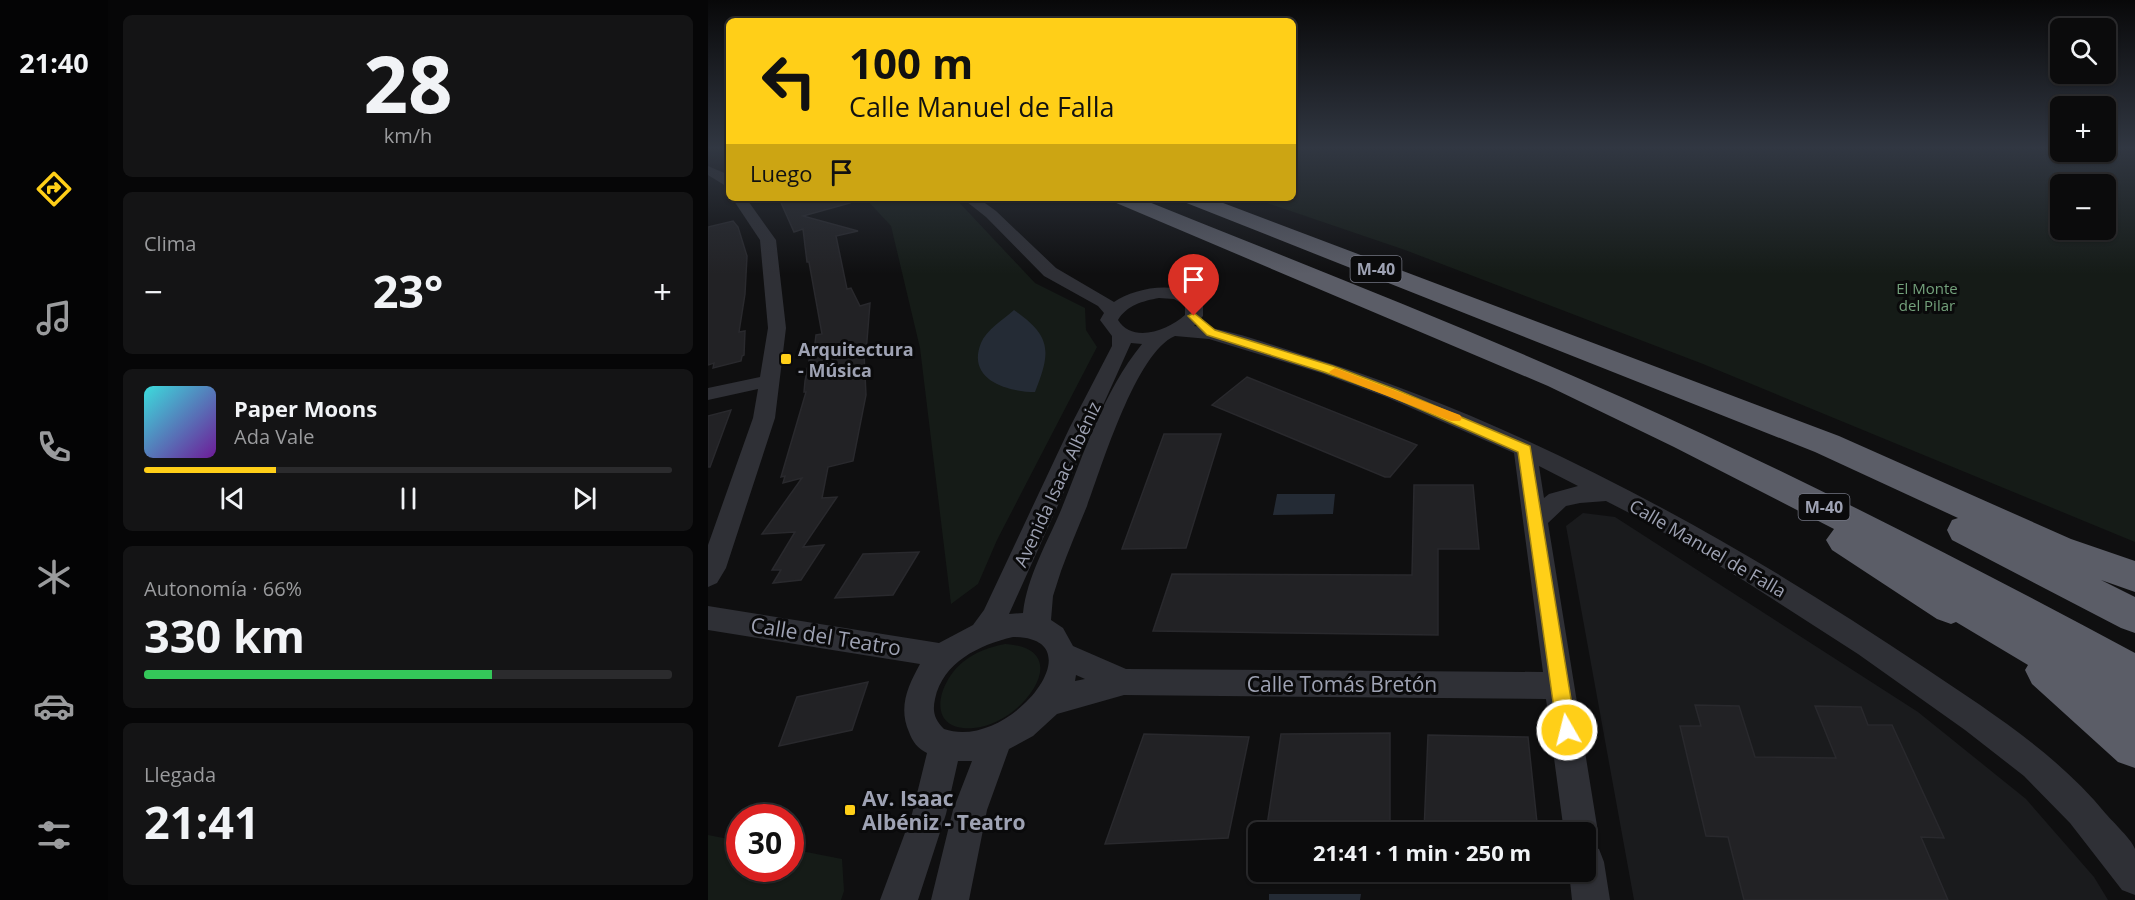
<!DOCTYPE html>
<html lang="es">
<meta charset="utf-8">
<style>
:root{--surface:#0b0b0c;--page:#141415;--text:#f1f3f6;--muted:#9a9b9d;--line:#2b2b2d;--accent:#ffcf18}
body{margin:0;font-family:"Open Sans",sans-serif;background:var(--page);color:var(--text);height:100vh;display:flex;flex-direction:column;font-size:22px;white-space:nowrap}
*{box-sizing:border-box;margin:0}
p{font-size:20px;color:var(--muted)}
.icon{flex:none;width:33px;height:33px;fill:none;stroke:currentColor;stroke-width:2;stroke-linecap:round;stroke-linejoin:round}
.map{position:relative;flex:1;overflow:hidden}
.sheet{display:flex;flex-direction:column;gap:15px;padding:15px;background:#060607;width:600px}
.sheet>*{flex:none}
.top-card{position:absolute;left:18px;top:18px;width:570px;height:183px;border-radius:9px;box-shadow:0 2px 4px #0004,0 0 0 2px var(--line);background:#ffcf18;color:#111;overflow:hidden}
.tools{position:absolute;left:1342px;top:18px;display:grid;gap:12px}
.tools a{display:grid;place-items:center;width:66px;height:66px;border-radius:9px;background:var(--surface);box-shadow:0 2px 4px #0004,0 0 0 2px var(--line);font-size:30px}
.speed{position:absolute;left:18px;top:804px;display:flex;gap:12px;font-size:30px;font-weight:700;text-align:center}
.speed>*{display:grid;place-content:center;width:78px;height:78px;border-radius:50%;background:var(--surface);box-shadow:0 2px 4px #0004,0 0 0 2px var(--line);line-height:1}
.speed .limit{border:9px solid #d22;background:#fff;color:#111}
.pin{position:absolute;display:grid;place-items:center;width:51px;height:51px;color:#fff;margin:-62px -26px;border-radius:50% 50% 50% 0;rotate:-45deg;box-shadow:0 0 6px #0007}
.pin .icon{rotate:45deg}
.me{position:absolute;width:66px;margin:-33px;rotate:352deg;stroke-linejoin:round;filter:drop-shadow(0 0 4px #0008)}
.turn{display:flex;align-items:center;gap:21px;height:126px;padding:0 24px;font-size:27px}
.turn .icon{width:78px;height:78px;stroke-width:2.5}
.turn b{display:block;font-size:42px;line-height:51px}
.then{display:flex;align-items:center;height:57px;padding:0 24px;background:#0003;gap:12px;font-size:22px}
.big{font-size:45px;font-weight:700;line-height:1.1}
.sheet .card{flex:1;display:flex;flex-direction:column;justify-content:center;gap:9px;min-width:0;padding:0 21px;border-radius:9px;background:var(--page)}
.sheet .dial{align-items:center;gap:0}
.dial b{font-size:78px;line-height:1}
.song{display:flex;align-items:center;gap:18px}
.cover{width:72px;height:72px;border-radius:9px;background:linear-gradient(135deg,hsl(180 70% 55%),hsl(280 70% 35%))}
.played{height:6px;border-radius:3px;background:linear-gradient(90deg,var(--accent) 25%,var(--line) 25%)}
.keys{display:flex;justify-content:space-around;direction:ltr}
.heat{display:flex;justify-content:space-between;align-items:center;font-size:33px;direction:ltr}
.charge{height:9px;border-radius:4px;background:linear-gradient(90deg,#34c759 66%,var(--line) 0)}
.trip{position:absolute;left:540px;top:822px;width:348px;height:60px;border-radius:9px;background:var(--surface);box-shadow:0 2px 4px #0004,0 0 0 2px var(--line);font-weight:700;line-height:60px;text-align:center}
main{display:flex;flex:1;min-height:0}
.menu{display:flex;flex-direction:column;width:108px;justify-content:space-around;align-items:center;background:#040405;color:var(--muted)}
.menu .icon{width:42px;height:42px}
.menu .selected{color:var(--accent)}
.menu b{font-size:27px;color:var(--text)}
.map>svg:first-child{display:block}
.built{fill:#1a1b1d}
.green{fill:#151b17;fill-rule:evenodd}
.water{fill:#242b35}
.building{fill:#222225;stroke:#29292d;stroke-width:1.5}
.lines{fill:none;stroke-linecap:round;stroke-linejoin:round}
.minor{fill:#2f3036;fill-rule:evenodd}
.motorway{fill:#5b5d67;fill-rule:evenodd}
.route{fill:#ffcf18;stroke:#a68710;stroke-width:1.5}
.slow{fill:#f59e0b}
.poi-dot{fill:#ffcf18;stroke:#0a0a0b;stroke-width:2}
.labels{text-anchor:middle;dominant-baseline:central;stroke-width:6;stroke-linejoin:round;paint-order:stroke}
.far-park-label{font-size:15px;fill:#73a07b;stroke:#0a0a0b}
.shield{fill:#0a0a0b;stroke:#727481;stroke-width:1.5}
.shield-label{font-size:16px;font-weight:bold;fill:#9ea2b3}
.poi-label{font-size:18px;font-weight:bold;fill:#9ea2b3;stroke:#0a0a0b;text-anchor:start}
.street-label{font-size:18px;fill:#9ea2b3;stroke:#0a0a0b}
.near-street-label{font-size:21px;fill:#9ea2b3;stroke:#0a0a0b}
.near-poi-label{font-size:21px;font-weight:bold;fill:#9ea2b3;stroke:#0a0a0b;text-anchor:start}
</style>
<main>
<nav class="menu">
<b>21:40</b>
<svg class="icon selected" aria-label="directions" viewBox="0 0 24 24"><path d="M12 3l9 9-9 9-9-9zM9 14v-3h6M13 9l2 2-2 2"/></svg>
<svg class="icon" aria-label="music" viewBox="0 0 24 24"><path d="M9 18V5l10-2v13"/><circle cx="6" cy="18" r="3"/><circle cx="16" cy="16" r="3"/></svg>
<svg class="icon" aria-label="phone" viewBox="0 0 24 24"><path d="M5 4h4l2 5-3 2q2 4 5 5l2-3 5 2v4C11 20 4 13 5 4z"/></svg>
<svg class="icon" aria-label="climate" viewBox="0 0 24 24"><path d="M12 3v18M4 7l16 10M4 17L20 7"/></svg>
<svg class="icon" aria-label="car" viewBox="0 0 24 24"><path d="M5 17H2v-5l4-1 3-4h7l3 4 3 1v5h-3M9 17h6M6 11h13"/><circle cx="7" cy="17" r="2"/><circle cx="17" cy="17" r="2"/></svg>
<svg class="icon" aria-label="filters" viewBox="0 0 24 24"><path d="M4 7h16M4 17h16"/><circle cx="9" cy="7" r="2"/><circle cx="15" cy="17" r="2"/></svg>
</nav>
<section class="sheet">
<div class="card dial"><b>28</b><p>km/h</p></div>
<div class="card"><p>Clima</p>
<div class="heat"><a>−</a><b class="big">23°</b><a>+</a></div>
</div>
<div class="card">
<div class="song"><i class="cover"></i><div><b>Paper Moons</b><p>Ada Vale</p></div></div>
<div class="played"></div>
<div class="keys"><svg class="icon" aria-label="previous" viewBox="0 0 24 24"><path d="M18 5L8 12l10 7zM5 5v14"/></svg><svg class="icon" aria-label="pause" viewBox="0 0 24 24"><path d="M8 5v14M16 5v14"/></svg><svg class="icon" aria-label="next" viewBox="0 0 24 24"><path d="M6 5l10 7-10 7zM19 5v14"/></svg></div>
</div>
<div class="card"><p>Autonomía · 66%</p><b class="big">330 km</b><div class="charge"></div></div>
<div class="card"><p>Llegada</p><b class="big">21:41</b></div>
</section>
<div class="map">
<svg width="1427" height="900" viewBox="0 0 1427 900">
<rect width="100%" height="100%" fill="#0f0f10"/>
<path class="built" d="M 875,513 L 907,517 L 1210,712 L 1318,799 L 1386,877 L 1400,900 L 926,900 L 858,526 Z"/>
<path class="green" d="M 1353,148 L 1353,152 L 1398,152 L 1398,149 L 1427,149 L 1427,542 L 995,364 L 697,250 L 544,198 L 585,198 L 585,149 ZM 1353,184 L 1398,184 L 1398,230 L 1353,230 Z
M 157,198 L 247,198 L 327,283 L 377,308 L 378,330 L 389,347 L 289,540 L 270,584 L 243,604 L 212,348 L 183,226 Z
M 297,644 C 370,648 315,724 266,728 C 217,732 229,683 255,662 C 267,652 281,647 297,644 Z
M 0,835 L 31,841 L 32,868 L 82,868 L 83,849 L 134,859 L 136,891 L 133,900 L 0,900 Z"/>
<path class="water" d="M 306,310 C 344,336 343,352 327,392 C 300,392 258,380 273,343 C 278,330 296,319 306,310 Z
M 569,494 L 627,494 L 625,514 L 565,515 Z
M 561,894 L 653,894 L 652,900 L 561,900 Z"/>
<path class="building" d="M 71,198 L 141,198 L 142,203 L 95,216 L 150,231 L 128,236 L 139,289 L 143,288 L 152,306 L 162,303 L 158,353 L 156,354 L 158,395 L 145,461 L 120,467 L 114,498 L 129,497 L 95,547 L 116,545 L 93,580 L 65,583 L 73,570 L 64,570 L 87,532 L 54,534 L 94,478 L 75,483 L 77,476 L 73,477 L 98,392 L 96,392 L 97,381 L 101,360 L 105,359 L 108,335 L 114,334 L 101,262 L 99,262 L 95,229 L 86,232 Z
M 25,221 L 30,227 L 39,256 L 37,294 L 31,332 L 37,331 L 36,355 L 34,356 L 33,361 L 5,368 L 6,363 L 0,365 L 0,227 Z
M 539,377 L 709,445 L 682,477 L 677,477 L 504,405 Z
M 23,410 L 2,467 L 0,467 L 0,416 Z
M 456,434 L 513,434 L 478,548 L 414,549 Z
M 706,485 L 765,485 L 771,549 L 730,549 L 730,635 L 445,631 L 464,574 L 704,575 Z
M 211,552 L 185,595 L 127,598 L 155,554 Z
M 160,682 L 144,730 L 71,746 L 89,697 Z
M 987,705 L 1031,706 L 1047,757 L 1128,758 L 1107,706 L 1153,707 L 1160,725 L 1184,725 L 1236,838 L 1213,837 L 1240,900 L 1036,900 L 1020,837 L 998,836 L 972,726 L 993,726 Z
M 682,733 L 682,832 L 558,832 L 573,734 Z
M 436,734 L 541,737 L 520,838 L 397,844 Z
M 720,735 L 820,737 L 830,832 L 716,832 Z"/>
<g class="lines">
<path class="minor" d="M 0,166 L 21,175 L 21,188 L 0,175 Z
M 24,198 L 38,198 L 68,240 L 78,328 L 67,418 L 18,568 L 9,583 L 0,587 L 0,545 L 45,418 L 50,389 L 0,400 L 0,388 L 52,377 L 60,328 L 52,240 Z
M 254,198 L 270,198 L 288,211 L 348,268 L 406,302 C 428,287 476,278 495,304 L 495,316 L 486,326 C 523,329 560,344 596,355 C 815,422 1027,540 1217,668 C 1281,711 1348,753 1398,814 C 1405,822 1424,840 1427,849 C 1427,860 1427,883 1427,895 L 1414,890 L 1362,823 L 1316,776 L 1257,730 L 1150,654 L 1035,580 L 933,519 L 898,501 L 872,503 L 858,506 L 840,523 L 890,832 L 885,844 L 882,846 L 891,849 L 896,862 L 902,900 L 864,900 L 861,872 L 878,872 L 878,832 L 856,832 L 838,699 L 416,695 L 349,714 L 325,736 L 301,749 L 279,810 L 261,900 L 223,900 L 245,810 L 264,761 L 250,761 L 238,814 L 210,900 L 172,900 L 204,814 L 219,753 C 210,749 204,741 201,732 C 190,707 200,686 212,664 L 0,630 L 0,606 L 231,643 L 265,625 L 276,610 L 362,427 L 404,346 L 404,336 L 392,320 L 396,313 L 390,306 L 336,276 L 278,217 ZM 451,298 L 466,299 L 477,305 L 477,315 C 460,330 425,344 410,320 C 419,305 435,301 451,298 ZM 467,336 L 501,339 L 613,373 L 678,397 L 806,453 L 835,672 L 418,669 L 365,646 L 355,628 L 343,620 L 345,596 L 353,571 C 361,549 370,528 379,506 C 394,466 428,352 467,336 ZM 423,343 L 434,344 C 395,392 376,454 353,510 C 339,543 319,577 315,613 L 301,614 ZM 831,466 L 870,486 L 841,494 L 836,498 ZM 305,637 C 392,637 301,752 236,729 C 227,720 224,712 227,699 C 235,662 271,645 305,637 ZM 368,675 L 377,679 L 367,681 Z"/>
<path class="motorway" d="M 402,198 L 431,198 C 595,264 759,328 920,400 C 1092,477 1261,564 1427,653 L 1427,768 L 1410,762 L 1324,684 L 1317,670 L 1320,665 L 1248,622 L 1243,624 L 1229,619 L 1124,550 L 1118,540 L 1126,529 L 966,447 L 840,386 L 406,202 Z
M 472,198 L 502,198 L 1131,436 L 1363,539 L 1427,561 L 1427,592 L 1393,580 L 1427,597 L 1427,633 L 1413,628 L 1244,540 L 1239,530 L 1244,520 L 1250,518 L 1107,452 L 476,202 Z"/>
</g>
<linearGradient id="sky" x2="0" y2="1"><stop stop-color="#080809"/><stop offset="0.54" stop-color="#313742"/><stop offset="1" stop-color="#313742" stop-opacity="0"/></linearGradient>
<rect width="1427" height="274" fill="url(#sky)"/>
<path class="route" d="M 486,313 L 507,330 L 625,366 L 689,390 L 822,446 L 868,730 L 865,736 L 859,739 L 852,736 L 849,730 L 810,452 L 680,395 L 616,372 L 499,335 L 480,316 Z"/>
<path class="slow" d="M 627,368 L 752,415 L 754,418 L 752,421 L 743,421 L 623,374 L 621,372 Z"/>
<g class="poi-dot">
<rect x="72" y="353" width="12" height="12" rx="3"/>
<rect x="136" y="804" width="12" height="12" rx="3"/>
</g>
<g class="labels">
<g class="far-park-label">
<text x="1219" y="288">El Monte<tspan x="1219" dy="17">del Pilar</tspan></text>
</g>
<g class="shield">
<rect x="642.5" y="256" width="51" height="26" rx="4.5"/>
<rect x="1090.5" y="494" width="51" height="26" rx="4.5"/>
</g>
<g class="shield-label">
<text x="668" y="269">M-40</text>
<text x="1116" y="507">M-40</text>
</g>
<g class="poi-label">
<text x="90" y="349">Arquitectura<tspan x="90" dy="21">- Música</tspan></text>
</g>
<g class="street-label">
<text transform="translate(349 484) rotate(-65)">Avenida Isaac Albéniz</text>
<text transform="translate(1000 548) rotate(30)">Calle Manuel de Falla</text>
</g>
<g class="near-street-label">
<text transform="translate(118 636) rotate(9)">Calle del Teatro</text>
<text x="634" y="684">Calle Tomás Bretón</text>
</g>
<g class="near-poi-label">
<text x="154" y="798">Av. Isaac<tspan x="154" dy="24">Albéniz - Teatro</tspan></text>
</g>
</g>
</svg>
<div class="tools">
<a><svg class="icon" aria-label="search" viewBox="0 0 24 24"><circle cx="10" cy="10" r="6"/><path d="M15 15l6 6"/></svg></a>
<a>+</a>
<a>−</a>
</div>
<div class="speed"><div class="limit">30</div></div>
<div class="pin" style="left:486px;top:316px;background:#d93025"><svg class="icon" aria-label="arrive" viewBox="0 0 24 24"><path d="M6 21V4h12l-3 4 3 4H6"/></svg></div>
<svg class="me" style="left:859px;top:730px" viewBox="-20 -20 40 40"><circle r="17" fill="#ffcf18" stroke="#fff" stroke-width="3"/><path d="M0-11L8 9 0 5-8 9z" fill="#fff"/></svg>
<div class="trip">21:41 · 1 min · 250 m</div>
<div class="top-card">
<div class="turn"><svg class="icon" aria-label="left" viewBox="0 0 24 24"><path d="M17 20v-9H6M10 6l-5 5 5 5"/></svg><div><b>100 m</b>Calle Manuel de Falla</div></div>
<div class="then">Luego<svg class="icon" aria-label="arrive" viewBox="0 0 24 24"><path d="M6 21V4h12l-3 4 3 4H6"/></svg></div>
</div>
</div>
</main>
